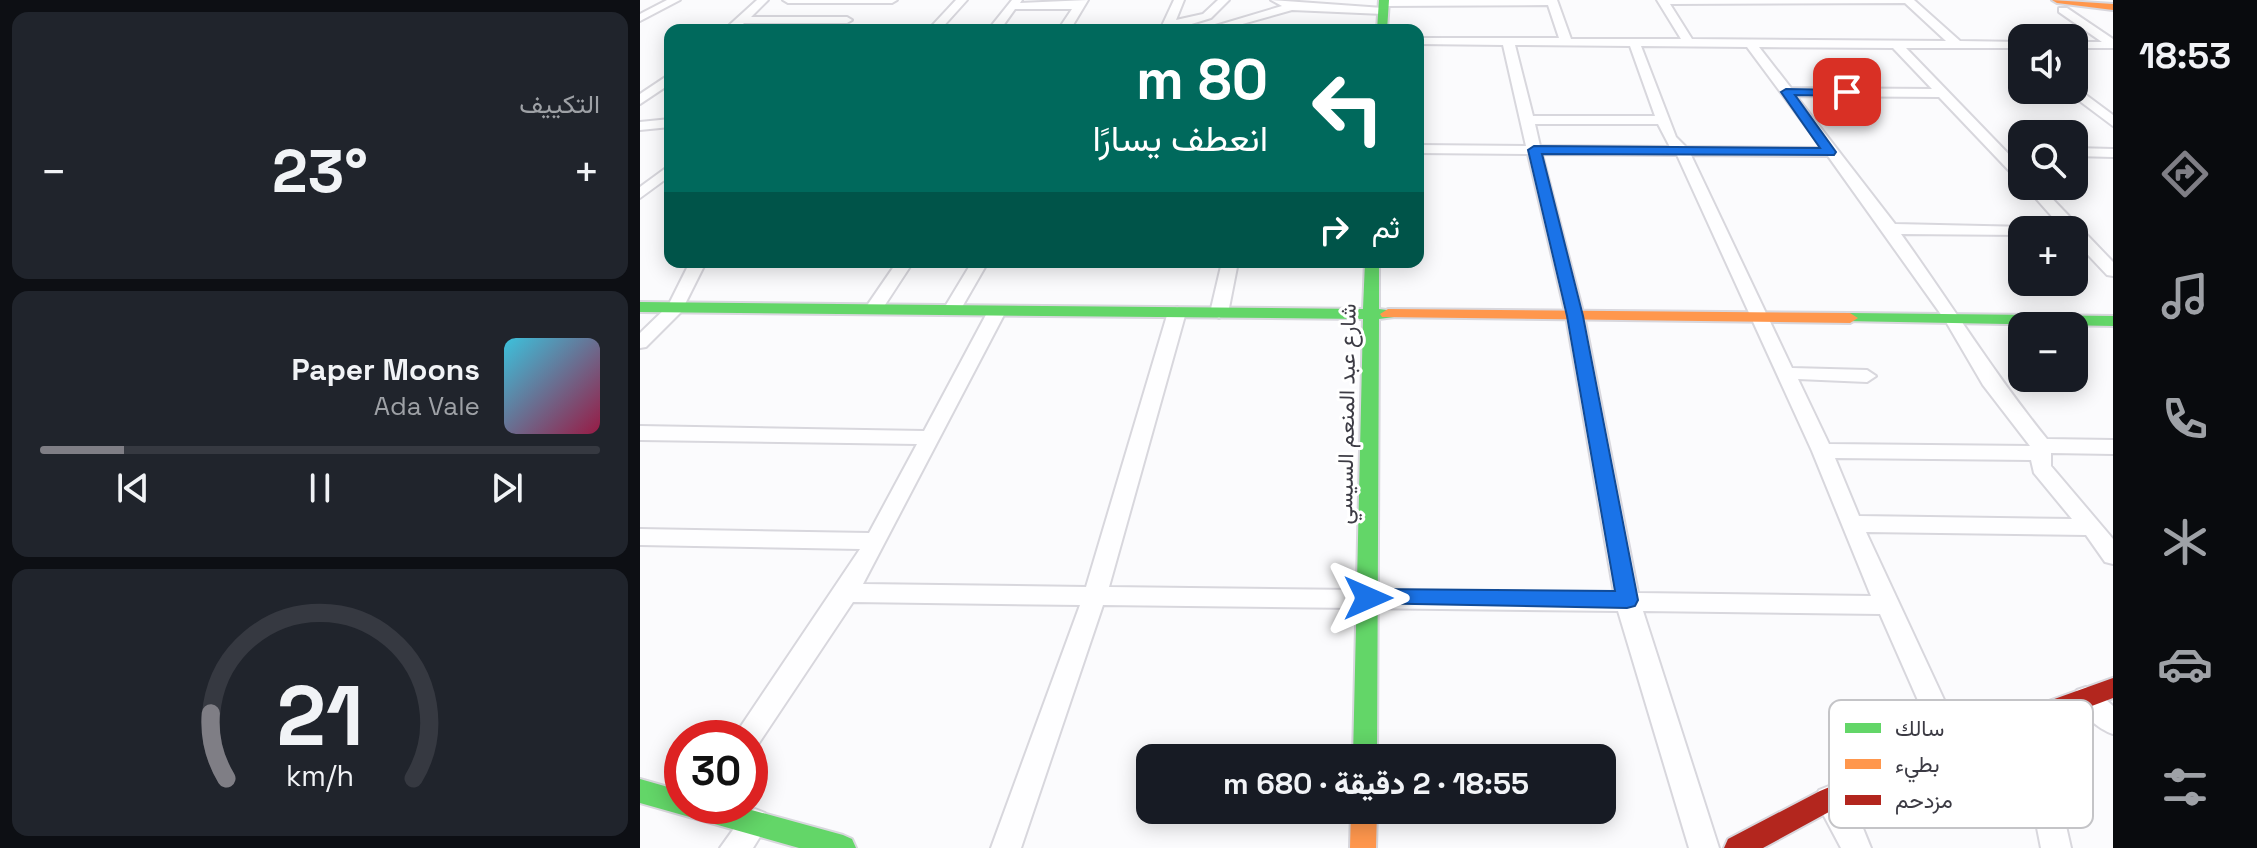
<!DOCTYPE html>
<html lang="ar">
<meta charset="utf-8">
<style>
:root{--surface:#171b24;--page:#20242c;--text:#f1f3f6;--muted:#9ea1a6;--line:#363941;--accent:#7f7e85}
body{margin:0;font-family:"Space Grotesk",Vazirmatn,sans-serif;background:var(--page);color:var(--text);direction:rtl;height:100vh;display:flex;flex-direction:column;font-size:30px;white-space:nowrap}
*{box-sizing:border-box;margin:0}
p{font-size:26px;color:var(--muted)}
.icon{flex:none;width:44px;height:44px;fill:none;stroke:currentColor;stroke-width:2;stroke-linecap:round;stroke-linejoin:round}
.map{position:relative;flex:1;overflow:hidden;direction:ltr}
.drawer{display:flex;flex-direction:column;gap:12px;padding:12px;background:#0d0f14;width:640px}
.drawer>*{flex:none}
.banner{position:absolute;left:24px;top:24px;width:760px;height:244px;border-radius:16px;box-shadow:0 4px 20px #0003;direction:rtl;background:#00695c;color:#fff;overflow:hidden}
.tools{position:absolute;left:1368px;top:24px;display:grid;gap:16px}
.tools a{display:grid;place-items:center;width:80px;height:80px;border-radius:16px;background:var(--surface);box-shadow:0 4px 20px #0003;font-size:40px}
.speed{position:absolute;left:24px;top:720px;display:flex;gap:16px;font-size:40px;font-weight:700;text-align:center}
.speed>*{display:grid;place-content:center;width:104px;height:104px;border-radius:50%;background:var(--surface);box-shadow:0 4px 20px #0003;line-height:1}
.speed .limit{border:12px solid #d22;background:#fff;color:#111}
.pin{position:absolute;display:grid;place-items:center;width:68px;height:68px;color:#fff;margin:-34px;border-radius:16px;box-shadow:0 4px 12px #0006}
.me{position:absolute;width:88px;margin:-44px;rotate:90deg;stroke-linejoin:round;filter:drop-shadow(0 0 6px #0008)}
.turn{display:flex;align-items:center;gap:28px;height:168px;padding:0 24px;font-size:36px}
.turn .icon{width:104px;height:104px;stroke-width:2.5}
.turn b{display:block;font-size:56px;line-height:68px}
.then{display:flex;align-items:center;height:76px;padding:0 24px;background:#0003;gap:16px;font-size:30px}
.big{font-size:60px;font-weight:800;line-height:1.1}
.drawer .card{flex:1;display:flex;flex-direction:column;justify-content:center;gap:12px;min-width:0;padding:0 28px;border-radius:16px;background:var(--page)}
.drawer .dial{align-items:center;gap:0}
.dial svg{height:208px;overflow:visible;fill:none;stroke:var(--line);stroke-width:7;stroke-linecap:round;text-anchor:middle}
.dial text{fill:var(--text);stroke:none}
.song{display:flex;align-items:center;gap:24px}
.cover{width:96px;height:96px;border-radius:12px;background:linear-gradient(135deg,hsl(190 70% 55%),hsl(340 70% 35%))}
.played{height:8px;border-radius:4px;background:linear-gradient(90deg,var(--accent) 15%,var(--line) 15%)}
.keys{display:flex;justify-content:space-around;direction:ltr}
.heat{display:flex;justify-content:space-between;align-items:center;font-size:44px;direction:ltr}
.trip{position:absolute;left:496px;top:744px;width:480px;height:80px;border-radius:16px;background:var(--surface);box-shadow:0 4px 20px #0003;font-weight:800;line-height:80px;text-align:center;direction:rtl}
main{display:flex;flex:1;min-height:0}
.tab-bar{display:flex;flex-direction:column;width:144px;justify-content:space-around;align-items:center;background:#090b0e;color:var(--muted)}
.tab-bar .icon{width:56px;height:56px}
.tab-bar .active{color:var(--accent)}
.tab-bar b{font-size:36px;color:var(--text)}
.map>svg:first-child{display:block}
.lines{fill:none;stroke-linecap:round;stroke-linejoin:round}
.street-casing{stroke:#d8d7dd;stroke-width:4}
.fast-casing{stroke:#d8d7dd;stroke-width:4}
.slow-casing{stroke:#d8d7dd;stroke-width:4}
.jam-casing{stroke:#d8d7dd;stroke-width:4}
.street{fill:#fefeff;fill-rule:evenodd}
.fast{fill:#63d668;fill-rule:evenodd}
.slow{fill:#ff974d;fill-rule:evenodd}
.jam{fill:#b3261e;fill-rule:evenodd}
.route{fill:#1a73e8;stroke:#114b97;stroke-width:2}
.labels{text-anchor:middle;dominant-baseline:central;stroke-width:6;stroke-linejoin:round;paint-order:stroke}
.street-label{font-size:22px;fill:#3c3b44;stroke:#fff}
.key{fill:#fff;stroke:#c4c4c7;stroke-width:2}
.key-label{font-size:22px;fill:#3c3b44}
</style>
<main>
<nav class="tab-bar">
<b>18:53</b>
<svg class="icon active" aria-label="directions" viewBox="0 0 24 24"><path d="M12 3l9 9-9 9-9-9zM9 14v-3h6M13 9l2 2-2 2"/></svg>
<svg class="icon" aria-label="music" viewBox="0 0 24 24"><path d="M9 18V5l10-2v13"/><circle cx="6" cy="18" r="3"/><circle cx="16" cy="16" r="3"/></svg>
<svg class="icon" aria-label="phone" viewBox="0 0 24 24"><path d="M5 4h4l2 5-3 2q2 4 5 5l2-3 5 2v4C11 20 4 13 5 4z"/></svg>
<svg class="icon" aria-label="climate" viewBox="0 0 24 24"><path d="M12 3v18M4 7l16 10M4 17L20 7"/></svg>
<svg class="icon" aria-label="car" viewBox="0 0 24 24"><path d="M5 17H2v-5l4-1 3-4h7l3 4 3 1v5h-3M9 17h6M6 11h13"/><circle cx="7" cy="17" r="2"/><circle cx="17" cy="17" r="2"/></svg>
<svg class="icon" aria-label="filters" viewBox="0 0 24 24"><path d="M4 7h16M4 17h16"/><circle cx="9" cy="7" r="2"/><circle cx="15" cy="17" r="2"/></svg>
</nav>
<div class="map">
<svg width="1473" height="848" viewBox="0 0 1473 848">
<rect width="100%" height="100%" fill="#fbfbfd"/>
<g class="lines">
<g class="street-casing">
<path id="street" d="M 27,0 L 40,0 L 0,21 L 0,14 Z
M 117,0 L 128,0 L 111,17 L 207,17 L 212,20 L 207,23 L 104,23 L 97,30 L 84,30 Z
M 143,0 L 257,0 L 252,3 L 148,3 Z
M 316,0 L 327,0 L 300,30 L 288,30 Z
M 372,0 L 382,0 L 380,3 L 448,0 L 430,30 L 418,30 L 432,9 L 375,9 L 360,30 L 348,30 Z
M 534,0 L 544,0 L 536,20 L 563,14 L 578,0 L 589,0 L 571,18 L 532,30 L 520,30 Z
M 631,0 L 743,8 L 748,11 L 743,14 L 652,10 L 581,30 L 562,30 L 642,6 Z
M 743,0 L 917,0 L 931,39 L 1041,39 L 1017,0 L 1274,0 L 1320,41 L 1382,42 L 1382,48 L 1266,48 L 1382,168 L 1382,180 L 1377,179 L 1299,97 L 1156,96 L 1255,224 L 1388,227 L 1390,230 L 1382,230 L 1382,235 L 1261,234 C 1310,302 1354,374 1407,439 L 1473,440 L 1473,454 L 1411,453 L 1411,466 L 1473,539 L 1473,564 L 1465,562 L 1446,535 L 1226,532 L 1326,747 L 1322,755 L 1312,759 L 1302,755 L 1240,614 L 1003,611 L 1079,848 L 1049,848 L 978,611 L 463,605 L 381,848 L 351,848 L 440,605 L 213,602 L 117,746 L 110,749 L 110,738 L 93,738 L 220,549 L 0,545 L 0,529 L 229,533 L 277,444 L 0,440 L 0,426 L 284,431 L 348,311 L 357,306 L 366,311 L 223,584 L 446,587 L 528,312 L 537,307 L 546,312 L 469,587 L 974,593 L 926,316 L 888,154 L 778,153 L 778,145 L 886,146 L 863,45 L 778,44 L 778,38 L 919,38 L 908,5 L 744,6 L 739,3 ZM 1265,3 L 1306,41 L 1052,39 L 1030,4 ZM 875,45 L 990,46 L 1015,116 L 893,116 ZM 1001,46 L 1107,47 L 1182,148 L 1046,147 L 1036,137 ZM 1119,47 L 1253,48 L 1292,89 L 1151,88 ZM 895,124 L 1018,124 L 1030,147 L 900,146 ZM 902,154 L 1037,155 L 1172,451 L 1231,596 L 998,593 L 944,316 ZM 1051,155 L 1188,156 L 1305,320 L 1343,385 L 1390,446 L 1189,444 L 1158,379 L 1227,382 L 1236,376 L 1227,370 L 1152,368 ZM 1195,458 L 1391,460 L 1394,473 L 1432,519 L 1219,516 Z
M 1419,8 L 1427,8 L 1473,39 L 1473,48 L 1434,48 L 1434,42 L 1462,42 L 1419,12 Z
M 30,74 L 30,84 L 0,104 L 0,94 Z
M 1434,86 L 1473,115 L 1473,126 L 1429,93 L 1427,90 L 1434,90 Z
M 30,119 L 30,127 L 0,130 L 0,122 Z
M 1434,148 L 1473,149 L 1473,157 L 1434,156 Z
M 30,165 L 30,176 L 0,198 L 0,187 Z
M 1385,186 L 1400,186 L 1473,262 L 1473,276 L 1467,275 L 1434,240 L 1434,230 L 1424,230 Z
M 50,262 L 66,262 L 41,312 L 6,347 L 0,348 L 0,333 L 28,306 Z
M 257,262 L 273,262 L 239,314 L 227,314 L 224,310 Z
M 332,262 L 348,262 L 318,314 L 306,314 L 303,310 Z
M 582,262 L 598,262 L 588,313 L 579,318 L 570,313 Z
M 1446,687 L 1455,690 L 1473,706 L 1473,734 C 1458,729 1440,713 1433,698 L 1437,690 Z
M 1369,714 C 1385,720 1402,736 1409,751 L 1431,848 L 1401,848 L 1383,757 L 1360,734 L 1356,726 L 1360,718 Z
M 1189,786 C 1212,795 1222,826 1231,848 L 1201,848 L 1175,799 L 1179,790 Z
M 115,809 L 125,813 L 129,822 L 113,848 L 80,848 L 105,813 Z"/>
</g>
<g class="fast-casing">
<path id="fast" d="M 739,0 L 749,0 L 747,30 L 737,30 Z
M 725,262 L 739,262 L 739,309 L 754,311 L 756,314 L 754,317 L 739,319 L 737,758 L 713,758 L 723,319 L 0,312 L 0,302 L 723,309 Z
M 1210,313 L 1473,316 L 1473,326 L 1204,321 L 1202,318 Z
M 0,779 L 42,791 L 42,806 L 97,806 L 203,835 L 212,839 L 216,848 L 159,848 L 0,803 Z"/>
</g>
<g class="slow-casing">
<path id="slow" d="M 1412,0 L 1473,4 L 1473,10 L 1417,3 Z
M 748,309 L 1210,313 L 1218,318 L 1210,323 L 742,317 L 740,314 Z
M 711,810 L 737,810 L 736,848 L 710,848 Z"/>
</g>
<g class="jam-casing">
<path id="jam" d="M 1473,678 L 1473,698 L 1321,755 L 1198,807 L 1123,848 L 1084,848 L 1088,839 L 1180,791 L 1303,739 Z"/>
</g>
<use href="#street" class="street"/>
<use href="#fast" class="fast"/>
<use href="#slow" class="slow"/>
<use href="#jam" class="jam"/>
</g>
<path class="route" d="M 1146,89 L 1211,90 L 1213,92 L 1207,96 L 1155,95 L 1196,152 L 1194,155 L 902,154 L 943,316 L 998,600 L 995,606 L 987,608 L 720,603 L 717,598 L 720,592 L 728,589 L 975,591 L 927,316 L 888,150 L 894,146 L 1180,148 L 1141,92 Z"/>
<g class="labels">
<g class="street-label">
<text transform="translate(706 414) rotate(-89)">شارع عبد المنعم السيسي</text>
</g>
</g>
<rect x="1189" y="700" width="264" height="128" rx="12" class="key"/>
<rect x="1205" y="723" width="36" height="10" fill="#63d668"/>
<rect x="1205" y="759" width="36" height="10" fill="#ff974d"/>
<rect x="1205" y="795" width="36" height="10" fill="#b3261e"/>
<g class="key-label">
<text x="1255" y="736">سالك</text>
<text x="1255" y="772">بطيء</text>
<text x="1255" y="808">مزدحم</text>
</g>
</svg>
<div class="tools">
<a><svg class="icon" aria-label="sound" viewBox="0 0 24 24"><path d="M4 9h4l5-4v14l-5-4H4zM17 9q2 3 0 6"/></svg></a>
<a><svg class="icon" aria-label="search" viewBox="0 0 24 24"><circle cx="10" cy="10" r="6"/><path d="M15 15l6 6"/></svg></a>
<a>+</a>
<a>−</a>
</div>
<div class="speed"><div class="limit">30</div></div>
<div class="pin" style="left:1207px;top:92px;background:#d93025"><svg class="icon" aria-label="arrive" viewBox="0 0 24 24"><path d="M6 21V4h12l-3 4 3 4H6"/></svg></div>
<svg class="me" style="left:728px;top:598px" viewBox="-20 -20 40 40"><path d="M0-17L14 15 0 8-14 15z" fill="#1a73e8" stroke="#fff" stroke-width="4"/></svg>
<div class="trip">18:55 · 2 دقيقة · 680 m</div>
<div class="banner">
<div class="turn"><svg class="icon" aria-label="left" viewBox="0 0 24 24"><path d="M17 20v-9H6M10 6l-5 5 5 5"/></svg><div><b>80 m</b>انعطف يسارًا</div></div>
<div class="then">ثم<svg class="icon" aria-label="right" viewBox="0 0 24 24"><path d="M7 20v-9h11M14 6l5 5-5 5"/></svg></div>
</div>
</div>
<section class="drawer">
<div class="card"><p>التكييف</p>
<div class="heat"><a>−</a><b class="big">23°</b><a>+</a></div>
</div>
<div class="card">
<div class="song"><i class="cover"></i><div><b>Paper Moons</b><p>Ada Vale</p></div></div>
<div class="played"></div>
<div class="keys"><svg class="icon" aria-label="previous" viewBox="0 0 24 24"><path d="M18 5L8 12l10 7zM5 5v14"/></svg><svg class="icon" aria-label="pause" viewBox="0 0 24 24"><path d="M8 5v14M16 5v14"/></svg><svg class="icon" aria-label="next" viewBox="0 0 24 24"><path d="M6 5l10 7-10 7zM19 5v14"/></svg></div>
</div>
<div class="card dial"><svg viewBox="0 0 100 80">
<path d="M14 69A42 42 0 1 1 86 69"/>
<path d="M14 69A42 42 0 0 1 8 44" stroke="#7f7e85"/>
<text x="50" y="56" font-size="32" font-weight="700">21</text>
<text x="50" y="72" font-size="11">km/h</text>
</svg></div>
</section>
</main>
